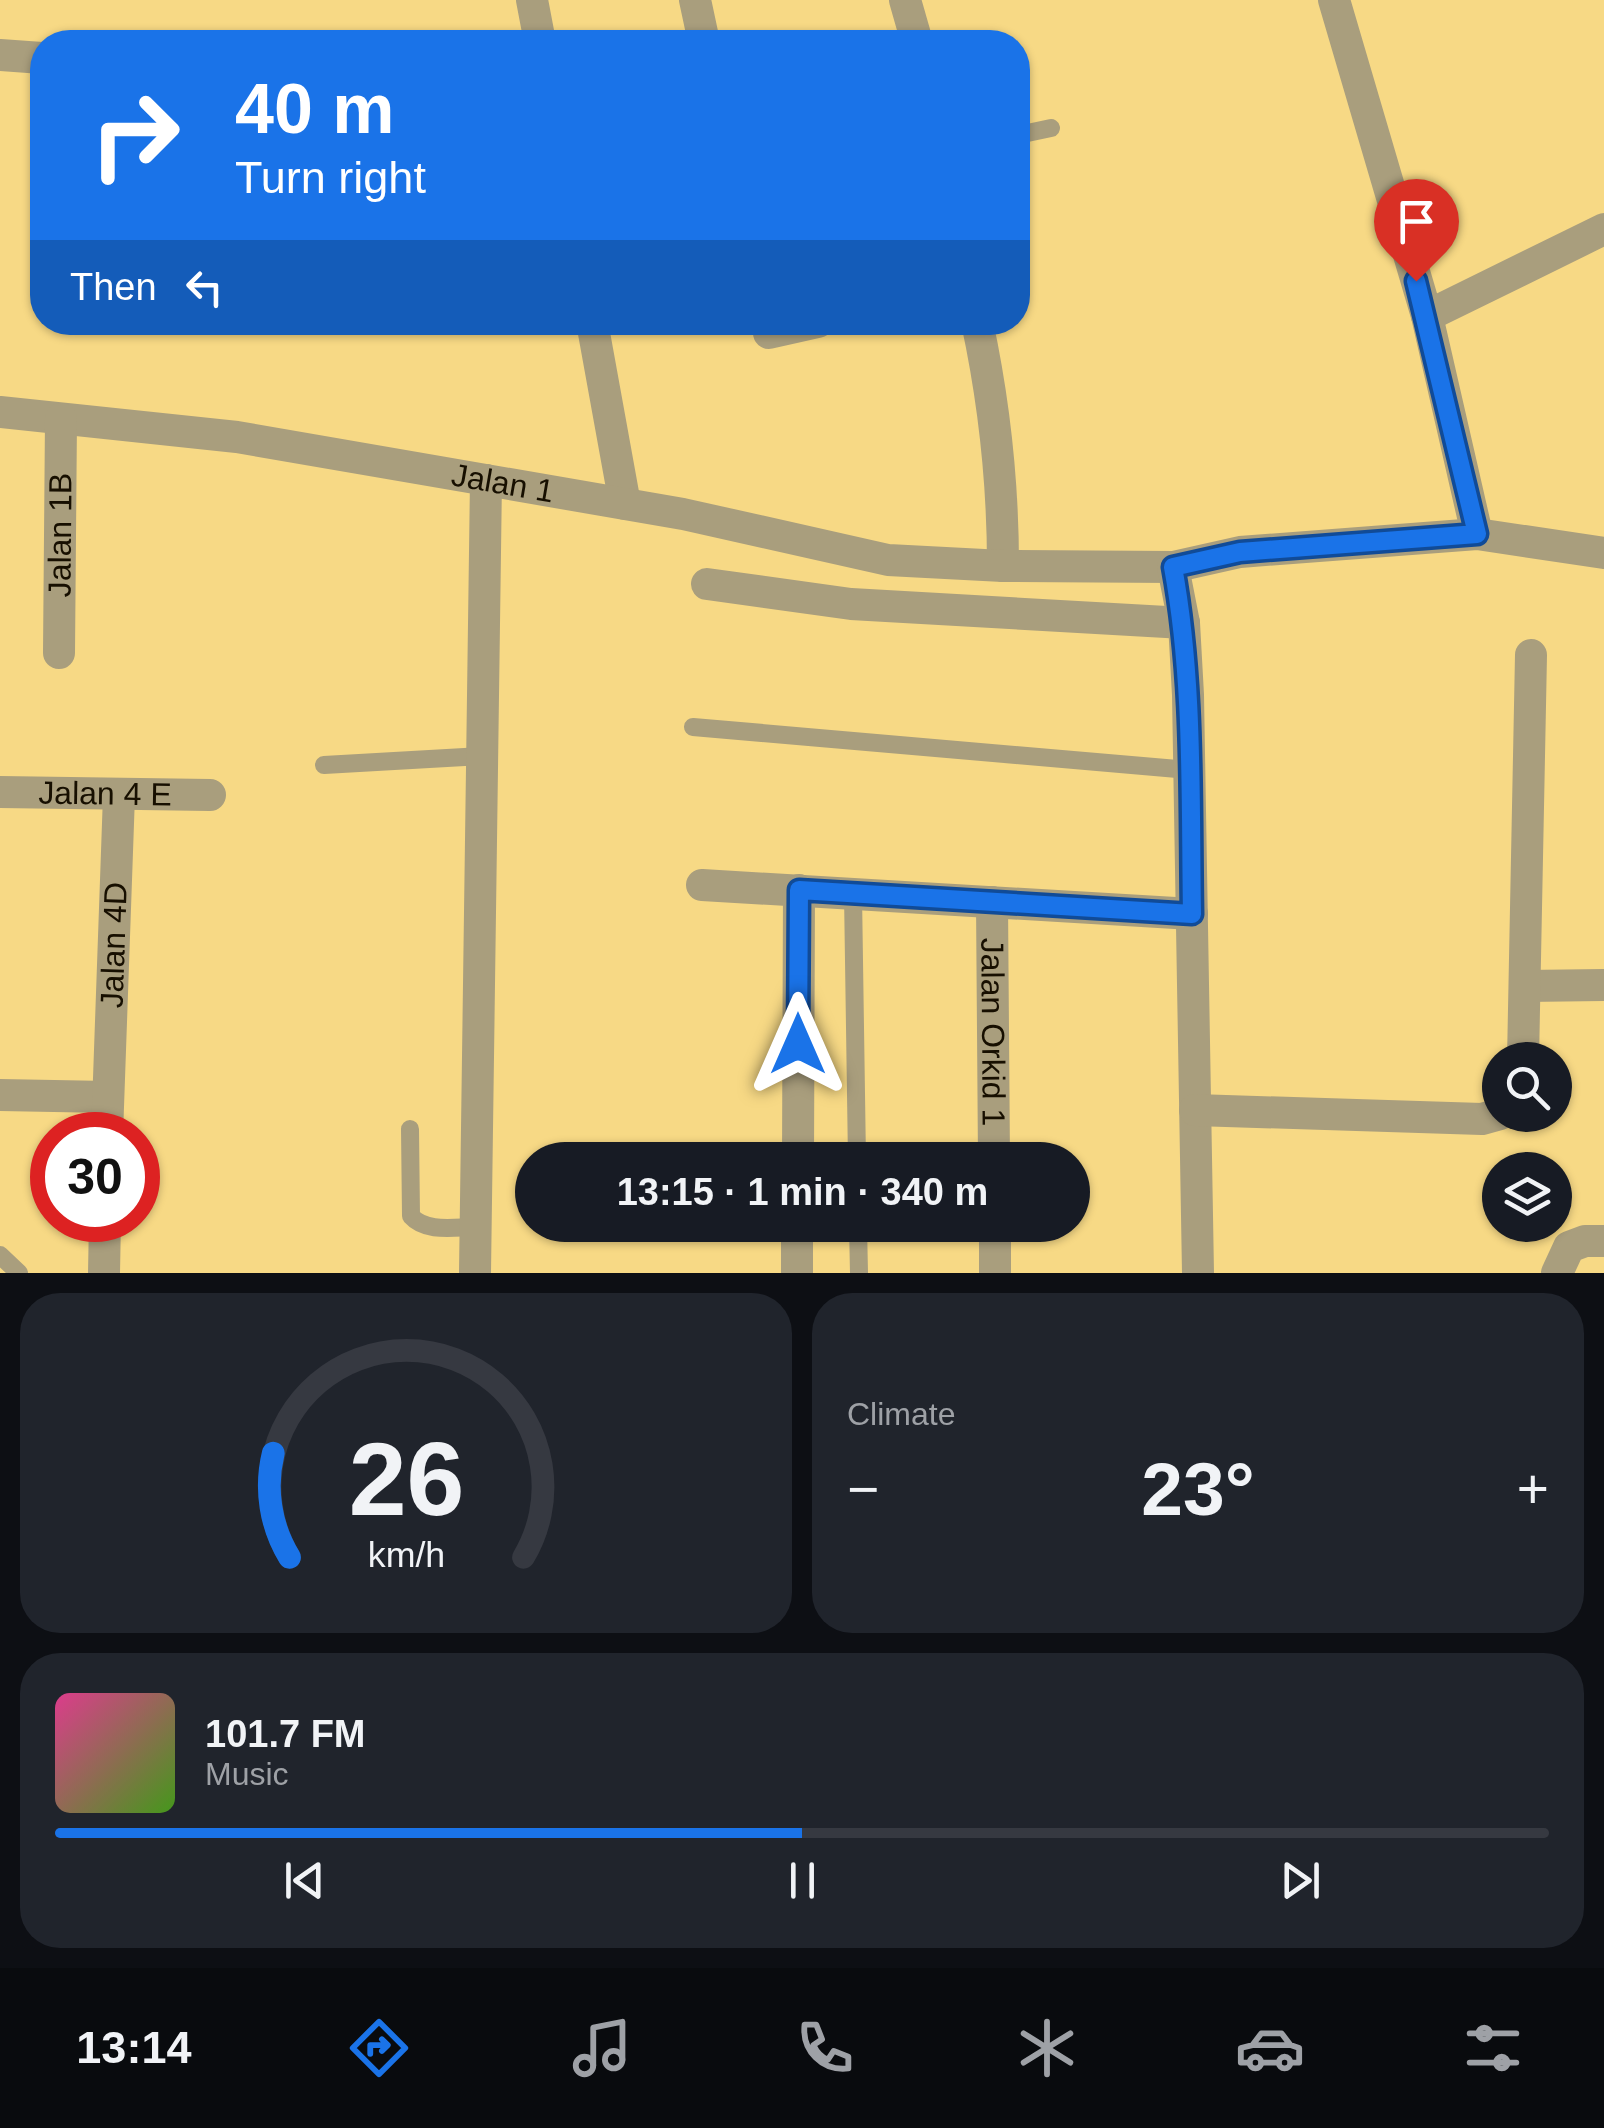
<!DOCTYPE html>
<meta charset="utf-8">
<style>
:root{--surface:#171b24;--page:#20242c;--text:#f1f3f6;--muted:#9ea1a6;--line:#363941;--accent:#1a73e8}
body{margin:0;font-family:Arial,sans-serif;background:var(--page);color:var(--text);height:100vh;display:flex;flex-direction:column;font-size:38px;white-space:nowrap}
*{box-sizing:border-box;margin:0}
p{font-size:32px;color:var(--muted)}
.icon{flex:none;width:55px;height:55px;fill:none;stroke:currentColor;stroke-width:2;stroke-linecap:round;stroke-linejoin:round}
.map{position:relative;height:1273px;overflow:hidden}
.side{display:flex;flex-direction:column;gap:20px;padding:20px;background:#0d0f14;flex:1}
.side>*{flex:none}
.banner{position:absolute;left:30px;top:30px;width:1000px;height:305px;border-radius:40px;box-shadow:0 2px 8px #0004;background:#1a73e8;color:#fff;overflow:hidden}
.fabs{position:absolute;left:1482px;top:1042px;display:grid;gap:20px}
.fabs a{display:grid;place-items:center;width:90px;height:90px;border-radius:50%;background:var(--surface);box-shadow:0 2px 8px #0004;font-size:50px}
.speed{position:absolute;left:30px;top:1112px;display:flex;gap:20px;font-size:50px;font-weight:700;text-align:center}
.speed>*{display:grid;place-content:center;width:130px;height:130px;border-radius:50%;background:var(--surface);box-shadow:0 2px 8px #0004;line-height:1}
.speed .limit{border:15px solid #d22;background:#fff;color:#111}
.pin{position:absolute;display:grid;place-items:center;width:85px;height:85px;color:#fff;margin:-102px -42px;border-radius:50% 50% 50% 0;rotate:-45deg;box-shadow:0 0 10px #0007}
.pin .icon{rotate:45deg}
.me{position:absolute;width:110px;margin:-55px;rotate:0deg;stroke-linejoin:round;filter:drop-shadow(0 0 8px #0008)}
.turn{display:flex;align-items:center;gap:35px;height:210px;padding:0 40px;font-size:45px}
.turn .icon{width:130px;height:130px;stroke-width:2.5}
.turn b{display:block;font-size:70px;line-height:85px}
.then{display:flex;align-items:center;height:95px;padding:0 40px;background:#0003;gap:20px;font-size:38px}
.big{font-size:75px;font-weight:700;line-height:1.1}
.side .card{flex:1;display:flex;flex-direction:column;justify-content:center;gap:15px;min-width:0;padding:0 35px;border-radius:40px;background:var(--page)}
.side .dial{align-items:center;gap:0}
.dial svg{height:260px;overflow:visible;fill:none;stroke:var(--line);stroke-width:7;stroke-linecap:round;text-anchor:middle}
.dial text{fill:var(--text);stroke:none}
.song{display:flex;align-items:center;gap:30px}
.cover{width:120px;height:120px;border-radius:15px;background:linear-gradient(135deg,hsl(330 70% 55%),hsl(100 70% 35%))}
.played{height:10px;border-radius:5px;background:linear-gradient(90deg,var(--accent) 50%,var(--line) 50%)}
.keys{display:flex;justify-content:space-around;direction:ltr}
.heat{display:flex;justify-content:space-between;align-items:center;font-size:55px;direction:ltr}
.side .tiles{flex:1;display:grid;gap:20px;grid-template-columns:1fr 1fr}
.card:last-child{grid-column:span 2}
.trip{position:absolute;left:515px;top:1142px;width:575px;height:100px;border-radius:50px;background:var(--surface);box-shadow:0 2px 8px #0004;font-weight:700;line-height:100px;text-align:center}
.dock{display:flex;height:160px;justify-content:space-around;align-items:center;background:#090b0e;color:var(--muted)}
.dock .icon{width:70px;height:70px}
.dock .current{color:var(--accent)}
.dock b{font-size:45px;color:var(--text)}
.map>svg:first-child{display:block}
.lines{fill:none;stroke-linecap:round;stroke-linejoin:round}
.service{stroke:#a99e7d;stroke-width:18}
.minor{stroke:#a99e7d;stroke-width:32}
.route-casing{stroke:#114b97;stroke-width:25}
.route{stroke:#1a73e8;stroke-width:18}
.labels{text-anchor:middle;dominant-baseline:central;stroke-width:10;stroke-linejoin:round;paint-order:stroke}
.street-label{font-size:32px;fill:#170f00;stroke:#fdfdfd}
</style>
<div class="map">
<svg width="1604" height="1273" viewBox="0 0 1604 1273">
<rect width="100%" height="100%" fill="#f7d985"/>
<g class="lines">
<path class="service" d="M 1018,135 L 1051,128
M 693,727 L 1189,770
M 324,765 L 482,756
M 853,894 L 857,1160
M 410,1129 L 411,1216 C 426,1233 455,1227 475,1227
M 858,1225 L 859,1273
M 0,1255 L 19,1273"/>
<g class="minor">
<path d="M 532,0 L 540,42"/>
<path d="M 695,0 L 704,42"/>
<path d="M 905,0 L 917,42"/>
<path d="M 1334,0 L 1427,316 L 1477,534"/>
<path d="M 0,55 L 42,58"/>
<path d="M 1427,316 L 1604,229"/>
<path d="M 592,322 L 625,504"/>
<path d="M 977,322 C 994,401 1003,485 1003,566"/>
<path d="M 769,333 L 818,322"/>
<path id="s1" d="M 0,412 L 237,437 L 683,514 L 888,560 L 1003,566 L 1173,567 L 1240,552 L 1477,534 L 1604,553"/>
<path d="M 1173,567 L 1184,623 L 1188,695 L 1198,1273"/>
<path d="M 707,584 L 851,604 L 1184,623"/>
<path id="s2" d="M 59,653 L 61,419"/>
<path id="s3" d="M 0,792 L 210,795"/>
<path d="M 702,885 L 1192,914"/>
<path id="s4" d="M 992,902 L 994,1160"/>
<path d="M 1525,986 L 1604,985"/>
<path d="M 1523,1060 L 1531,655"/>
<path d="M 0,1095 L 108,1097"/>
<path d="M 1195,1110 L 1482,1119 L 1500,1114"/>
<path id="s5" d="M 107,1135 L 119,795"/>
<path d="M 798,1160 L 799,890"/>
<path d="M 995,1225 L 995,1273"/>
<path d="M 104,1273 L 105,1220"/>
<path d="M 475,1273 L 486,480"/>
<path d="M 797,1273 L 797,1225"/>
<path d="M 1557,1273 L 1569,1247 L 1585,1241 L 1604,1241"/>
</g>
</g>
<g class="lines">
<g class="route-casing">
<path id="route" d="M 798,1044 L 799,890 L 1192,914 C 1190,798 1194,681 1173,567 L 1240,552 L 1477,534 L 1416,281"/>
</g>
<use href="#route" class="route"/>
</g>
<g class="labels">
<g class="street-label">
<text stroke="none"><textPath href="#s1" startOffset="508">Jalan 1</textPath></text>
<text stroke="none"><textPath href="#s2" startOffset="118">Jalan 1B</textPath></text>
<text stroke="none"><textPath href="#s3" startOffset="105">Jalan 4 E</textPath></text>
<text stroke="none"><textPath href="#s5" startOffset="190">Jalan 4D</textPath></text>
<text stroke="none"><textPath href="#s4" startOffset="130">Jalan Orkid 1</textPath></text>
</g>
</g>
</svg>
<div class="fabs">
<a><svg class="icon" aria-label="search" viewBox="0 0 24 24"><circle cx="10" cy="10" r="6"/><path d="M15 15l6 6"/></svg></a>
<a><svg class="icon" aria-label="layers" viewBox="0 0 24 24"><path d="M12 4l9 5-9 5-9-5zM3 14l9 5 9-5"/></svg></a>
</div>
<div class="speed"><div class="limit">30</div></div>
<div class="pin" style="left:1416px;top:281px;background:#d93025"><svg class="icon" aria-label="arrive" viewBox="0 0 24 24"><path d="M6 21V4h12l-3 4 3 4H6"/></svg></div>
<svg class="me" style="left:798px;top:1044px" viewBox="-20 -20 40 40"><path d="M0-17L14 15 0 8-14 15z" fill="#1a73e8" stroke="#fff" stroke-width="4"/></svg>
<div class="trip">13:15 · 1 min · 340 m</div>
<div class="banner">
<div class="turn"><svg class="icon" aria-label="right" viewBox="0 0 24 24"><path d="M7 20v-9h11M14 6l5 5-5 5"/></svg><div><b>40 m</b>Turn right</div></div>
<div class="then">Then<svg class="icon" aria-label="left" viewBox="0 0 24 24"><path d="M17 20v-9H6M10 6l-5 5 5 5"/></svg></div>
</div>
</div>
<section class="side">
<div class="tiles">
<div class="card dial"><svg viewBox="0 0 100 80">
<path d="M14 69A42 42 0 1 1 86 69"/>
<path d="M14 69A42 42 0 0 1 9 37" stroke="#1a73e8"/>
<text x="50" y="56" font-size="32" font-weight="700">26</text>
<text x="50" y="72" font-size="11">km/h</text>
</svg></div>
<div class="card"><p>Climate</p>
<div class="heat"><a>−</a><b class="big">23°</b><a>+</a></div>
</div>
<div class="card">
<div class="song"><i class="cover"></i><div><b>101.7 FM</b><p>Music</p></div></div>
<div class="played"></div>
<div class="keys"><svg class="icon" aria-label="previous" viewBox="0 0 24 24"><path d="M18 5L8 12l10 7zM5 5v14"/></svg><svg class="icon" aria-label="pause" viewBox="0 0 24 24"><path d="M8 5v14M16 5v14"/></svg><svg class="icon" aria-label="next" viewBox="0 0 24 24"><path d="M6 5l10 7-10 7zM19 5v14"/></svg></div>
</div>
</div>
</section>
<nav class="dock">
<b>13:14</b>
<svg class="icon current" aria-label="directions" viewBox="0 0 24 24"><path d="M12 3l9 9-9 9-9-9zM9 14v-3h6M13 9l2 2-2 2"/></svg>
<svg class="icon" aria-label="music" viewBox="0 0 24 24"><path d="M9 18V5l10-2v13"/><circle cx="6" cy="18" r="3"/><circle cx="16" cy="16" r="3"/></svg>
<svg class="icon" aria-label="phone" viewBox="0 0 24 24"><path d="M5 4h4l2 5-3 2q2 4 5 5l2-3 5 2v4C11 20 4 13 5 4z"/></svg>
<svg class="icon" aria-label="climate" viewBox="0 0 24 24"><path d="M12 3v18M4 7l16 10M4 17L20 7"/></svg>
<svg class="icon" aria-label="car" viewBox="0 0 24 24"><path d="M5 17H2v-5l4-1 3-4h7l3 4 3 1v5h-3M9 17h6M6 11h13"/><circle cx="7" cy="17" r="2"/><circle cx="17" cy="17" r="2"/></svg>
<svg class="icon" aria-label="filters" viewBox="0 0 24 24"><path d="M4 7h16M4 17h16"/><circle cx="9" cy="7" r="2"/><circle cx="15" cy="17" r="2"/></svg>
</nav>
